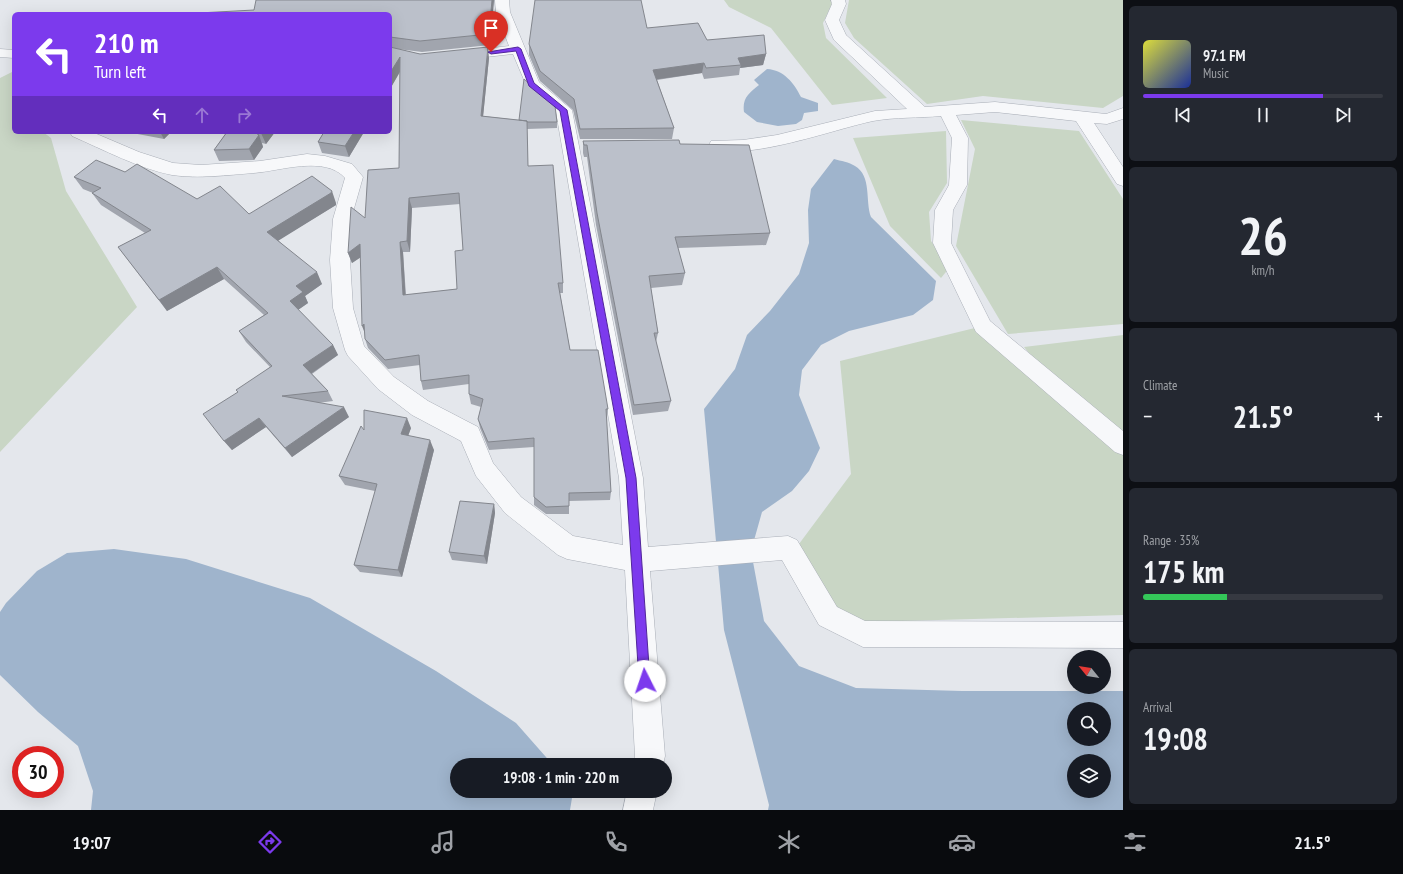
<!DOCTYPE html>
<meta charset="utf-8">
<style>
:root{--surface:#171b24;--page:#242831;--text:#f1f3f6;--muted:#9ea1a6;--line:#363941;--accent:#7c3aed}
body{margin:0;font-family:"PT Sans Narrow",sans-serif;background:var(--page);color:var(--text);height:100vh;display:flex;flex-direction:column;font-size:15px;white-space:nowrap}
*{box-sizing:border-box;margin:0}
p{font-size:13px;color:var(--muted)}
.icon{flex:none;width:22px;height:22px;fill:none;stroke:currentColor;stroke-width:2;stroke-linecap:round;stroke-linejoin:round}
.map{position:relative;flex:1;overflow:hidden}
.drawer{display:flex;flex-direction:column;gap:6px;padding:6px;background:#0d0f14;width:280px}
.drawer>*{flex:none}
.banner{position:absolute;left:12px;top:12px;width:380px;height:122px;border-radius:6px;box-shadow:0 4px 16px #0002;background:#7c3aed;color:#fff;overflow:hidden}
.needle{width:26px;rotate:300deg}
.fabs{position:absolute;left:1067px;top:650px;display:grid;gap:8px}
.fabs a{display:grid;place-items:center;width:44px;height:44px;border-radius:50%;background:var(--surface);box-shadow:0 4px 16px #0002;font-size:20px}
.speed{position:absolute;left:12px;top:746px;display:flex;gap:8px;font-size:20px;font-weight:700;text-align:center}
.speed>*{display:grid;place-content:center;width:52px;height:52px;border-radius:50%;background:var(--surface);box-shadow:0 4px 16px #0002;line-height:1}
.speed .limit{border:6px solid #d22;background:#fff;color:#111}
.pin{position:absolute;display:grid;place-items:center;width:34px;height:34px;color:#fff;margin:-41px -17px;border-radius:50% 50% 50% 0;rotate:-45deg;box-shadow:0 0 4px #0007}
.pin .icon{rotate:45deg}
.me{position:absolute;width:44px;margin:-22px;rotate:356deg;stroke-linejoin:round;filter:drop-shadow(0 0 3px #0008)}
.turn{display:flex;align-items:center;gap:14px;height:84px;padding:0 16px;font-size:18px}
.turn .icon{width:52px;height:52px;stroke-width:2.5}
.turn b{display:block;font-size:28px;line-height:34px}
.lanes{display:flex;align-items:center;height:38px;padding:0 16px;background:#0003;justify-content:center;gap:20px;direction:ltr}
.lanes .off{opacity:.35}
.big{font-size:30px;font-weight:600;line-height:1.1}
.drawer .widget{flex:1;display:flex;flex-direction:column;justify-content:center;gap:6px;min-width:0;padding:0 14px;border-radius:6px;background:var(--page)}
.drawer .dial{align-items:center;gap:0}
.dial b{font-size:52px;line-height:1}
.song{display:flex;align-items:center;gap:12px}
.cover{width:48px;height:48px;border-radius:6px;background:linear-gradient(135deg,hsl(60 70% 55%),hsl(230 70% 35%))}
.played{height:4px;border-radius:2px;background:linear-gradient(90deg,var(--accent) 75%,var(--line) 75%)}
.keys{display:flex;justify-content:space-around;direction:ltr}
.heat{display:flex;justify-content:space-between;align-items:center;font-size:22px;direction:ltr}
.charge{height:6px;border-radius:3px;background:linear-gradient(90deg,#34c759 35%,var(--line) 0)}
.trip{position:absolute;left:450px;top:758px;width:222px;height:40px;border-radius:20px;background:var(--surface);box-shadow:0 4px 16px #0002;font-weight:600;line-height:40px;text-align:center}
.dock{display:flex;height:64px;justify-content:space-around;align-items:center;background:#090b0e;color:var(--muted)}
.dock .icon{width:28px;height:28px}
.dock .active{color:var(--accent)}
.dock b{font-size:18px;color:var(--text)}
main{display:flex;flex:1;min-height:0}
.map>svg:first-child{display:block}
.green{fill:#c9d6c5}
.water{fill:#9fb4cc;fill-rule:evenodd}
.lines{fill:none;stroke-linecap:round;stroke-linejoin:round}
.minor-casing{stroke:#a9aeb7;stroke-width:1}
.minor{fill:#f7f8fa;fill-rule:evenodd}
.wall{fill:#a1a5ae;fill-rule:evenodd}
.shaded-wall{fill:#83868d}
.building{fill:#bbc0ca;stroke:#83868d;fill-rule:evenodd}
.route{fill:#7c3aed;stroke:#51269a}
</style>
<main>
<div class="map">
<svg width="1123" height="810" viewBox="0 0 1123 810">
<rect width="100%" height="100%" fill="#e4e7ec"/>
<path class="green" d="M 724,0 L 831,0 L 832,4 L 823,23 L 826,38 L 887,98 L 832,105 L 771,28 L 729,7 Z
M 849,0 L 1123,0 L 1123,96 L 1103,108 L 983,96 L 927,104 L 854,38 L 845,23 Z
M 14,71 L 14,132 L 43,132 L 51,138 L 66,191 L 137,307 L 0,452 L 0,78 Z
M 961,120 L 1079,131 L 1123,199 L 1123,324 L 1008,334 L 956,246 L 975,149 Z
M 946,131 L 947,183 L 929,212 L 931,241 L 950,267 L 941,278 L 890,226 L 853,138 Z
M 983,326 L 1123,453 L 1123,615 L 867,622 L 835,606 L 799,544 L 851,474 L 840,361 Z
M 1123,335 L 1123,437 L 1039,365 L 1024,347 Z"/>
<path class="water" d="M 767,69 C 784,70 794,83 801,97 L 818,103 L 818,111 L 804,113 L 802,120 L 796,124 L 778,126 L 757,122 L 744,112 C 742,98 749,93 759,85 L 754,80 Z
M 834,159 C 841,161 849,162 855,166 C 872,176 865,201 871,217 L 936,281 L 933,300 L 913,315 L 849,331 L 821,345 L 802,370 L 799,395 L 820,448 L 809,471 L 792,491 L 762,512 L 751,551 L 764,621 L 799,666 L 856,688 L 962,691 L 1123,691 L 1123,810 L 768,810 L 769,805 L 724,630 L 704,409 L 735,369 L 747,335 L 770,311 L 799,274 L 809,243 L 808,210 L 811,189 ZM 1074,709 L 1104,709 L 1104,739 L 1074,739 ZM 1074,761 L 1104,761 L 1104,791 L 1074,791 Z
M 114,549 L 186,559 L 310,598 L 436,671 L 516,723 L 553,765 L 457,765 L 457,791 L 569,791 L 572,798 L 570,810 L 91,810 L 93,791 L 78,746 L 38,712 L 0,675 L 0,612 L 6,603 L 37,571 L 67,553 Z"/>
<g class="lines">
<g class="minor-casing">
<path id="minor" d="M 495,0 L 509,0 L 510,12 L 539,82 L 572,110 L 643,478 L 648,547 L 788,536 L 797,540 L 837,607 L 865,621 L 1123,622 L 1123,648 L 863,647 L 819,625 L 782,560 L 650,571 L 665,756 L 663,765 L 633,765 L 635,756 L 625,570 L 567,559 L 558,555 L 505,513 L 476,476 L 461,441 L 412,415 L 378,389 L 348,356 L 345,350 L 333,308 L 330,260 L 333,219 L 345,178 C 325,155 280,171 254,173 C 227,175 199,179 172,175 C 140,169 102,149 72,136 L 70,132 L 92,132 L 139,152 L 173,163 L 201,165 L 260,161 L 307,154 L 325,156 L 352,164 L 363,177 L 351,219 L 350,260 L 353,308 L 364,346 L 394,377 L 428,401 L 478,427 L 493,463 L 521,497 L 573,536 L 623,545 L 619,478 L 556,112 L 527,87 L 513,54 L 459,60 L 454,59 L 452,56 L 454,53 L 459,52 L 509,46 L 496,12 Z
M 831,0 L 845,0 L 846,4 L 839,20 L 846,35 L 925,107 L 995,102 L 1106,114 L 1123,108 L 1123,119 L 1107,124 L 1094,123 L 1123,167 L 1123,186 L 1117,184 L 1076,121 L 995,112 L 956,115 L 968,138 L 967,185 L 953,210 L 951,243 L 990,321 L 1123,431 L 1123,455 L 1115,452 L 976,332 L 973,326 L 933,243 L 935,210 L 949,185 L 952,138 L 941,116 C 919,118 895,117 873,121 C 831,130 752,160 711,149 L 709,145 L 711,141 L 743,140 L 777,135 L 875,111 L 907,109 L 834,40 L 825,20 L 832,4 Z
M 0,49 L 14,50 L 14,58 L 0,57 Z
M 627,791 L 657,791 L 653,810 L 623,810 Z"/>
</g>
<use href="#minor" class="minor"/>
</g>
<path class="wall" d="M 494,0 L 490,45 L 422,52 L 398,49 L 420,54 L 489,58 L 483,116 L 519,120 L 557,122 L 557,128 L 527,129 L 528,166 L 563,283 L 563,293 L 560,293 L 570,350 L 608,409 L 607,418 L 606,418 L 611,492 L 610,500 L 569,501 L 569,514 L 546,514 L 534,505 L 534,447 L 489,450 L 480,428 L 478,419 L 481,407 L 471,404 L 469,394 L 469,384 L 423,390 L 421,381 L 420,365 L 388,369 L 368,348 L 365,339 L 361,257 L 352,263 L 348,253 L 365,218 L 399,168 L 400,72 L 390,89 L 390,14 ZM 460,204 L 463,250 L 457,289 L 406,295 L 403,252 L 410,252 L 412,208 Z
M 647,28 L 707,40 L 766,54 L 763,65 L 740,68 L 739,75 L 704,79 L 702,73 L 657,80 L 674,128 L 672,139 L 580,139 L 573,110 L 540,81 L 529,55 L 529,44 Z
M 127,132 L 171,132 L 164,139 Z
M 227,132 L 275,132 L 266,144 L 262,143 L 263,147 L 254,160 L 219,161 L 214,150 Z
M 324,132 L 364,132 L 349,157 L 322,153 L 318,142 Z
M 583,141 L 680,144 L 770,233 L 766,245 L 678,248 L 685,273 L 682,285 L 651,288 L 658,333 L 656,342 L 671,401 L 668,411 L 633,415 L 596,225 L 587,157 L 584,157 L 583,153 Z
M 125,172 L 197,199 L 249,214 L 336,203 L 336,205 L 278,240 L 322,284 L 305,296 L 308,303 L 298,310 L 333,345 L 338,355 L 312,374 L 328,391 L 333,401 L 318,403 L 349,417 L 292,457 L 266,427 L 232,450 L 224,441 L 238,392 L 270,367 L 246,342 L 239,331 L 264,315 L 224,279 L 167,311 L 118,247 L 145,233 L 101,205 L 92,193 L 93,193 L 83,189 L 74,177 Z
M 411,428 L 408,436 L 434,450 L 402,577 L 360,572 L 354,565 L 375,491 L 345,485 L 339,476 L 364,430 Z
M 494,504 L 495,513 L 487,564 L 452,560 L 449,552 Z"/>
<path class="shaded-wall" d="M 492,0 L 494,0 L 490,45 L 489,34 Z
M 488,47 L 489,58 L 482,127 L 481,116 Z
M 766,54 L 763,65 L 740,68 L 741,65 L 738,58 Z
M 400,57 L 402,68 L 390,89 L 390,73 Z
M 704,63 L 702,73 L 652,80 L 653,70 Z
M 160,132 L 171,132 L 164,139 Z
M 262,132 L 275,132 L 266,144 L 261,133 Z
M 354,132 L 364,132 L 349,157 L 345,146 Z
M 259,135 L 263,147 L 254,160 L 249,149 Z
M 332,191 L 336,203 L 336,205 L 273,244 L 267,232 Z
M 409,198 L 412,208 L 410,252 L 407,241 Z
M 400,242 L 403,252 L 406,305 L 403,295 Z
M 360,244 L 364,255 L 352,263 L 348,253 Z
M 217,267 L 224,279 L 167,311 L 159,300 Z
M 317,272 L 322,284 L 305,296 L 308,303 L 295,312 L 290,301 L 296,286 Z
M 364,324 L 366,336 L 362,326 Z
M 333,345 L 338,355 L 309,375 L 303,365 Z
M 344,407 L 349,417 L 292,457 L 285,448 Z
M 259,418 L 266,427 L 232,450 L 224,441 Z
M 407,418 L 411,428 L 405,444 L 401,434 Z
M 430,440 L 434,450 L 402,577 L 398,570 Z
M 494,504 L 495,513 L 487,564 L 484,556 Z"/>
<path class="building" d="M 256,0 L 492,0 L 489,34 L 420,41 L 390,37 L 390,14 L 180,14 L 254,10 Z
M 535,0 L 641,0 L 647,28 L 698,23 L 707,40 L 764,35 L 766,54 L 738,58 L 741,65 L 706,68 L 704,63 L 653,70 L 674,128 L 580,129 L 574,99 L 540,71 L 529,44 Z
M 390,47 L 420,54 L 488,47 L 481,116 L 527,121 L 528,166 L 553,165 L 563,283 L 558,283 L 570,350 L 598,350 L 608,409 L 606,409 L 611,492 L 569,493 L 569,506 L 546,507 L 534,497 L 534,438 L 488,442 L 478,419 L 483,399 L 469,394 L 469,375 L 421,381 L 419,355 L 385,360 L 365,339 L 364,324 L 362,326 L 360,244 L 348,253 L 351,207 L 365,218 L 368,170 L 399,168 L 400,57 L 390,73 ZM 459,193 L 463,250 L 455,251 L 457,289 L 403,295 L 400,242 L 407,241 L 409,198 Z
M 524,79 L 555,106 L 557,122 L 527,122 L 527,121 L 519,120 Z
M 227,132 L 254,132 L 259,135 L 249,149 L 214,150 Z
M 324,132 L 354,132 L 345,146 L 318,142 Z
M 679,140 L 680,144 L 749,145 L 770,233 L 675,237 L 685,273 L 649,276 L 658,333 L 654,333 L 671,401 L 634,405 L 597,213 L 587,145 L 584,145 L 583,141 Z
M 96,160 L 125,172 L 137,164 L 197,199 L 220,186 L 249,214 L 312,176 L 332,191 L 331,193 L 267,232 L 317,272 L 296,286 L 303,292 L 290,301 L 333,345 L 303,365 L 328,391 L 282,396 L 344,407 L 285,448 L 259,418 L 224,441 L 203,414 L 238,392 L 236,390 L 272,366 L 239,331 L 268,313 L 217,267 L 159,300 L 118,247 L 151,230 L 92,193 L 101,188 L 74,177 Z
M 364,410 L 407,418 L 401,434 L 430,440 L 398,570 L 354,565 L 377,484 L 339,476 L 361,426 L 364,430 Z
M 460,501 L 494,504 L 484,556 L 449,552 Z"/>
<path class="route" d="M 518,47 L 521,49 L 534,83 L 567,110 L 636,478 L 650,681 L 649,685 L 645,686 L 641,685 L 639,681 L 626,478 L 560,111 L 529,86 L 516,51 L 491,54 L 488,52 Z"/>
</svg>
<div class="fabs">
<a><svg class="needle" viewBox="-14 -14 28 28"><path d="M0-13l5 13h-10z" fill="#e53935"/><path d="M0 13l5-13h-10z" fill="#9ea1a6"/></svg></a>
<a><svg class="icon" aria-label="search" viewBox="0 0 24 24"><circle cx="10" cy="10" r="6"/><path d="M15 15l6 6"/></svg></a>
<a><svg class="icon" aria-label="layers" viewBox="0 0 24 24"><path d="M12 4l9 5-9 5-9-5zM3 14l9 5 9-5"/></svg></a>
</div>
<div class="speed"><div class="limit">30</div></div>
<div class="pin" style="left:491px;top:52px;background:#d93025"><svg class="icon" aria-label="arrive" viewBox="0 0 24 24"><path d="M6 21V4h12l-3 4 3 4H6"/></svg></div>
<svg class="me" style="left:645px;top:681px" viewBox="-20 -20 40 40"><circle r="19" fill="#fff"/><path d="M0-13L10 11 0 6-10 11z" fill="#7c3aed"/></svg>
<div class="trip">19:08 · 1 min · 220 m</div>
<div class="banner">
<div class="turn"><svg class="icon" aria-label="left" viewBox="0 0 24 24"><path d="M17 20v-9H6M10 6l-5 5 5 5"/></svg><div><b>210 m</b>Turn left</div></div>
<div class="lanes"><svg class="icon" aria-label="left" viewBox="0 0 24 24"><path d="M17 20v-9H6M10 6l-5 5 5 5"/></svg><svg class="icon off" aria-label="ahead" viewBox="0 0 24 24"><path d="M12 20V5M6 11l6-6 6 6"/></svg><svg class="icon off" aria-label="right" viewBox="0 0 24 24"><path d="M7 20v-9h11M14 6l5 5-5 5"/></svg></div>
</div>
</div>
<section class="drawer">
<div class="widget">
<div class="song"><i class="cover"></i><div><b>97.1 FM</b><p>Music</p></div></div>
<div class="played"></div>
<div class="keys"><svg class="icon" aria-label="previous" viewBox="0 0 24 24"><path d="M18 5L8 12l10 7zM5 5v14"/></svg><svg class="icon" aria-label="pause" viewBox="0 0 24 24"><path d="M8 5v14M16 5v14"/></svg><svg class="icon" aria-label="next" viewBox="0 0 24 24"><path d="M6 5l10 7-10 7zM19 5v14"/></svg></div>
</div>
<div class="widget dial"><b>26</b><p>km/h</p></div>
<div class="widget"><p>Climate</p>
<div class="heat"><a>−</a><b class="big">21.5°</b><a>+</a></div>
</div>
<div class="widget"><p>Range · 35%</p><b class="big">175 km</b><div class="charge"></div></div>
<div class="widget"><p>Arrival</p><b class="big">19:08</b></div>
</section>
</main>
<nav class="dock">
<b>19:07</b>
<svg class="icon active" aria-label="directions" viewBox="0 0 24 24"><path d="M12 3l9 9-9 9-9-9zM9 14v-3h6M13 9l2 2-2 2"/></svg>
<svg class="icon" aria-label="music" viewBox="0 0 24 24"><path d="M9 18V5l10-2v13"/><circle cx="6" cy="18" r="3"/><circle cx="16" cy="16" r="3"/></svg>
<svg class="icon" aria-label="phone" viewBox="0 0 24 24"><path d="M5 4h4l2 5-3 2q2 4 5 5l2-3 5 2v4C11 20 4 13 5 4z"/></svg>
<svg class="icon" aria-label="climate" viewBox="0 0 24 24"><path d="M12 3v18M4 7l16 10M4 17L20 7"/></svg>
<svg class="icon" aria-label="car" viewBox="0 0 24 24"><path d="M5 17H2v-5l4-1 3-4h7l3 4 3 1v5h-3M9 17h6M6 11h13"/><circle cx="7" cy="17" r="2"/><circle cx="17" cy="17" r="2"/></svg>
<svg class="icon" aria-label="filters" viewBox="0 0 24 24"><path d="M4 7h16M4 17h16"/><circle cx="9" cy="7" r="2"/><circle cx="15" cy="17" r="2"/></svg>
<b>21.5°</b>
</nav>
